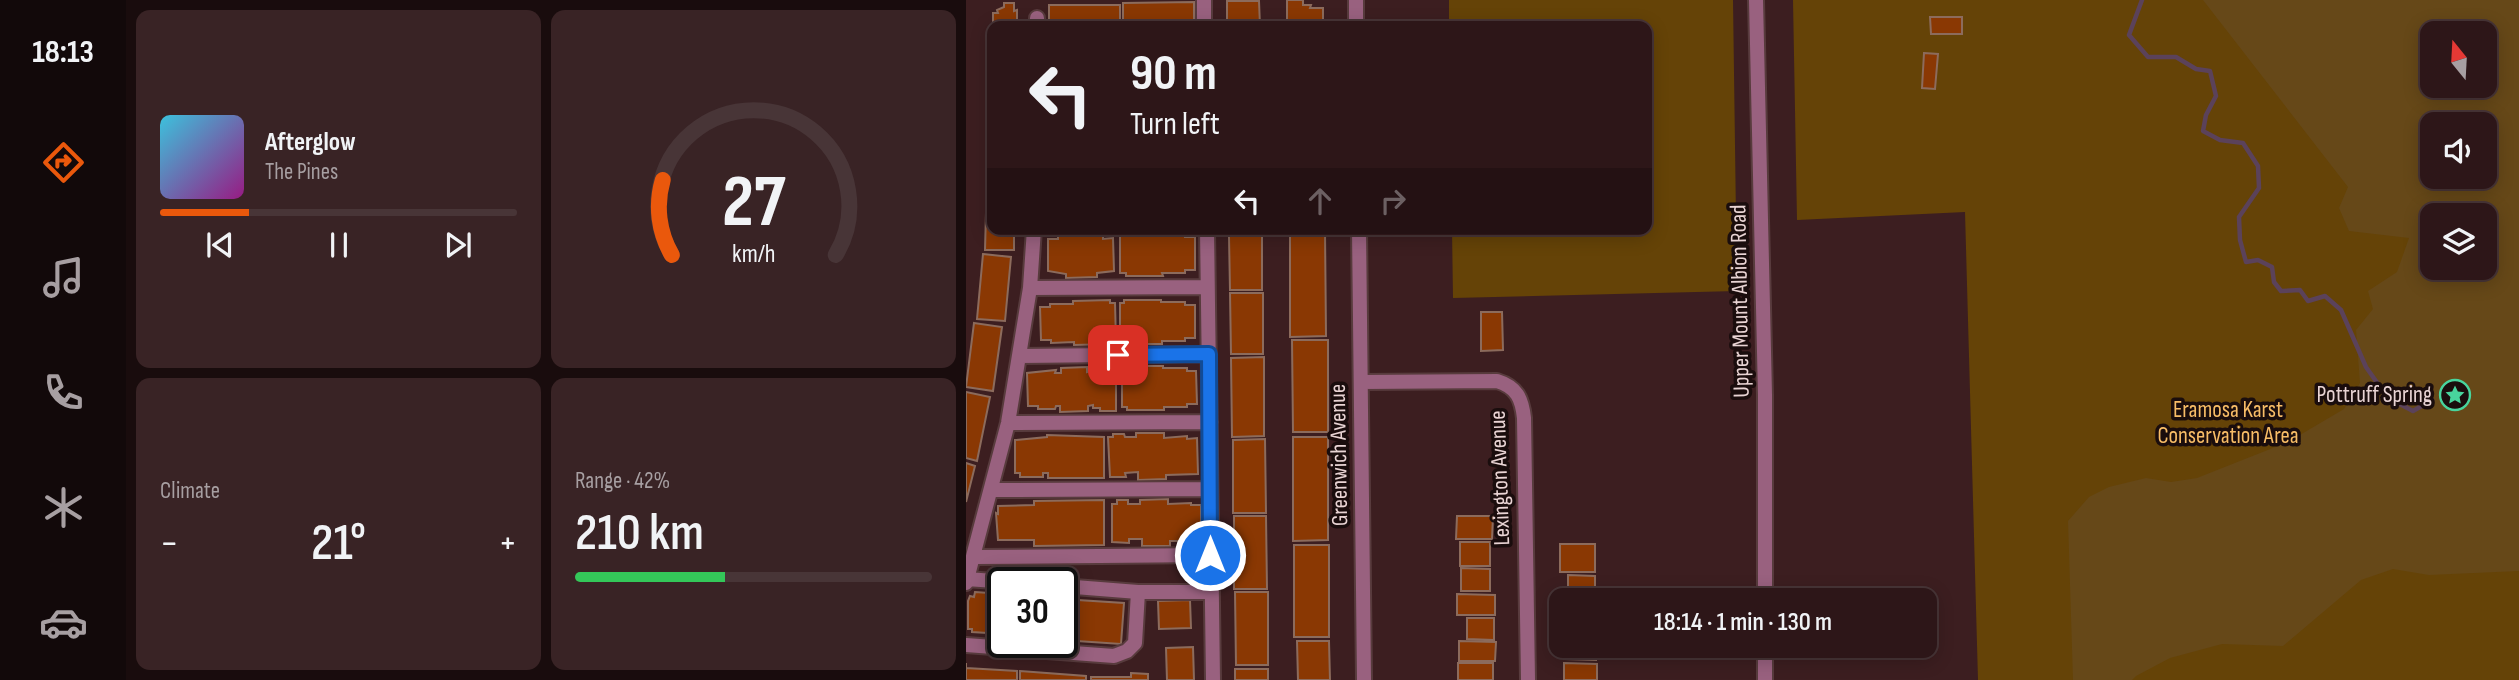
<!DOCTYPE html>
<meta charset="utf-8">
<style>
:root{--surface:#2d1618;--page:#392325;--text:#f1f3f6;--muted:#a79fa2;--line:#483537;--accent:#ea580c}
body{margin:0;font-family:"Sofia Sans Condensed",sans-serif;background:var(--page);color:var(--text);height:100vh;display:flex;flex-direction:column;font-size:26px;white-space:nowrap}
*{box-sizing:border-box;margin:0}
p{font-size:23px;color:var(--muted)}
.icon{flex:none;width:38px;height:38px;fill:none;stroke:currentColor;stroke-width:2;stroke-linecap:round;stroke-linejoin:round}
.map{position:relative;flex:1;overflow:hidden}
.drawer{display:flex;flex-direction:column;gap:10px;padding:10px;background:#190c0d;width:840px}
.drawer>*{flex:none}
.banner{position:absolute;left:21px;top:21px;width:665px;height:214px;border-radius:14px;box-shadow:0 4px 18px #0003,0 0 0 2px var(--line);background:#2d1618;color:var(--text);overflow:hidden}
.needle{width:46px;rotate:342deg}
.tools{position:absolute;left:1454px;top:21px;display:grid;gap:14px}
.tools a{display:grid;place-items:center;width:77px;height:77px;border-radius:14px;background:var(--surface);box-shadow:0 4px 18px #0003,0 0 0 2px var(--line);font-size:35px}
.speed{position:absolute;left:21px;top:567px;display:flex;gap:14px;font-size:35px;font-weight:700;text-align:center}
.speed>*{display:grid;place-content:center;width:91px;height:91px;border-radius:50%;background:var(--surface);box-shadow:0 4px 18px #0003,0 0 0 2px var(--line);line-height:1}
.speed .limit{border:4px solid #111;border-radius:10px;background:#fff;color:#111}
.pin{position:absolute;display:grid;place-items:center;width:60px;height:60px;color:#fff;margin:-30px;border-radius:14px;box-shadow:0 4px 10px #0006}
.me{position:absolute;width:77px;margin:-38px;rotate:0deg;stroke-linejoin:round;filter:drop-shadow(0 0 5px #0008)}
.turn{display:flex;align-items:center;gap:24px;height:147px;padding:0 28px;font-size:32px}
.turn .icon{width:91px;height:91px;stroke-width:2.5}
.turn b{display:block;font-size:49px;line-height:60px}
.lanes{display:flex;align-items:center;height:66px;padding:0 28px;background:#0003;justify-content:center;gap:35px;direction:ltr}
.lanes .off{opacity:.35}
.big{font-size:52px;font-weight:600;line-height:1.1}
.drawer .widget{flex:1;display:flex;flex-direction:column;justify-content:center;gap:10px;min-width:0;padding:0 24px;border-radius:14px;background:var(--page)}
.drawer .dial{align-items:center;gap:0}
.dial svg{height:182px;overflow:visible;fill:none;stroke:var(--line);stroke-width:7;stroke-linecap:round;text-anchor:middle}
.dial text{fill:var(--text);stroke:none}
.song{display:flex;align-items:center;gap:21px}
.cover{width:84px;height:84px;border-radius:10px;background:linear-gradient(135deg,hsl(190 70% 55%),hsl(310 70% 35%))}
.played{height:7px;border-radius:4px;background:linear-gradient(90deg,var(--accent) 25%,var(--line) 25%)}
.keys{display:flex;justify-content:space-around;direction:ltr}
.heat{display:flex;justify-content:space-between;align-items:center;font-size:38px;direction:ltr}
.charge{height:10px;border-radius:5px;background:linear-gradient(90deg,#34c759 42%,var(--line) 0)}
.drawer .tiles{flex:1;display:grid;gap:10px;grid-template-columns:repeat(2,1fr)}
.trip{position:absolute;left:583px;top:588px;width:388px;height:70px;border-radius:14px;background:var(--surface);box-shadow:0 4px 18px #0003,0 0 0 2px var(--line);font-weight:600;line-height:70px;text-align:center}
main{display:flex;flex:1;min-height:0}
.dock{display:flex;flex-direction:column;width:126px;justify-content:space-around;align-items:center;background:#12090a;color:var(--muted)}
.dock .icon{width:49px;height:49px}
.dock .on{color:var(--accent)}
.dock b{font-size:32px;color:var(--text)}
.map>svg:first-child{display:block}
.green{fill:#654307;fill-rule:evenodd}
.forest{fill:#664818;fill-rule:evenodd}
.lines{fill:none;stroke-linecap:round;stroke-linejoin:round}
.stream{stroke:#5b425a;stroke-width:4.5}
.building{fill:#8a3803;stroke:#8c6b5c;stroke-width:2}
.minor-casing{stroke:#583b3d;stroke-width:18}
.minor{stroke:#99617f;stroke-width:14}
.route-casing{stroke:#114b97;stroke-width:18}
.route{stroke:#1a73e8;stroke-width:12}
.labels{text-anchor:middle;dominant-baseline:central;stroke-width:7;stroke-linejoin:round;paint-order:stroke}
.street-label{font-size:23px;fill:#e9d4d4;stroke:#1a0d0d}
.poi-label{font-size:23px;fill:#e9d4d4;stroke:#1a0d0d;text-anchor:end}
.park-label{font-size:23px;fill:#f8bd67;stroke:#1a0d0d}
</style>
<main>
<nav class="dock">
<b>18:13</b>
<svg class="icon on" aria-label="directions" viewBox="0 0 24 24"><path d="M12 3l9 9-9 9-9-9zM9 14v-3h6M13 9l2 2-2 2"/></svg>
<svg class="icon" aria-label="music" viewBox="0 0 24 24"><path d="M9 18V5l10-2v13"/><circle cx="6" cy="18" r="3"/><circle cx="16" cy="16" r="3"/></svg>
<svg class="icon" aria-label="phone" viewBox="0 0 24 24"><path d="M5 4h4l2 5-3 2q2 4 5 5l2-3 5 2v4C11 20 4 13 5 4z"/></svg>
<svg class="icon" aria-label="climate" viewBox="0 0 24 24"><path d="M12 3v18M4 7l16 10M4 17L20 7"/></svg>
<svg class="icon" aria-label="car" viewBox="0 0 24 24"><path d="M5 17H2v-5l4-1 3-4h7l3 4 3 1v5h-3M9 17h6M6 11h13"/><circle cx="7" cy="17" r="2"/><circle cx="17" cy="17" r="2"/></svg>
</nav>
<section class="drawer">
<div class="tiles">
<div class="widget">
<div class="song"><i class="cover"></i><div><b>Afterglow</b><p>The Pines</p></div></div>
<div class="played"></div>
<div class="keys"><svg class="icon" aria-label="previous" viewBox="0 0 24 24"><path d="M18 5L8 12l10 7zM5 5v14"/></svg><svg class="icon" aria-label="pause" viewBox="0 0 24 24"><path d="M8 5v14M16 5v14"/></svg><svg class="icon" aria-label="next" viewBox="0 0 24 24"><path d="M6 5l10 7-10 7zM19 5v14"/></svg></div>
</div>
<div class="widget dial"><svg viewBox="0 0 100 80">
<path d="M14 69A42 42 0 1 1 86 69"/>
<path d="M14 69A42 42 0 0 1 10 36" stroke="#ea580c"/>
<text x="50" y="56" font-size="32" font-weight="700">27</text>
<text x="50" y="72" font-size="11">km/h</text>
</svg></div>
<div class="widget"><p>Climate</p>
<div class="heat"><a>−</a><b class="big">21°</b><a>+</a></div>
</div>
<div class="widget"><p>Range · 42%</p><b class="big">210 km</b><div class="charge"></div></div>
</div>
</section>
<div class="map">
<svg width="1553" height="680" viewBox="0 0 1553 680">
<rect width="100%" height="100%" fill="#3c1e20"/>
<path class="green" d="M 483,0 L 767,0 L 771,291 L 487,298 L 486,229 L 681,229 L 681,26 L 483,26 Z
M 827,0 L 1553,0 L 1553,680 L 1012,680 L 999,212 L 831,220 ZM 1466,33 L 1519,33 L 1519,86 L 1466,86 ZM 1466,124 L 1519,124 L 1519,177 L 1466,177 ZM 1466,215 L 1519,215 L 1519,268 L 1466,268 Z"/>
<path class="forest" d="M 1237,0 L 1553,0 L 1553,571 L 1463,575 L 1427,569 L 1395,580 L 1317,646 L 1256,644 L 1204,658 L 1170,676 L 1166,680 L 1107,680 L 1102,521 L 1123,497 L 1143,487 L 1180,478 L 1205,482 L 1231,478 L 1322,442 L 1378,409 L 1394,383 L 1390,330 L 1407,309 L 1402,291 L 1431,272 L 1443,238 L 1383,231 L 1373,208 L 1382,187 ZM 1466,33 L 1519,33 L 1519,86 L 1466,86 ZM 1466,124 L 1519,124 L 1519,177 L 1466,177 ZM 1466,215 L 1519,215 L 1519,268 L 1466,268 Z"/>
<g class="lines">
<path class="stream" d="M 1176,0 L 1163,35 L 1182,57 L 1210,57 L 1230,69 L 1244,71 L 1250,96 L 1240,115 L 1237,131 L 1254,140 L 1277,143 L 1292,166 L 1293,188 L 1273,217 L 1274,240 L 1280,262 L 1292,260 L 1306,267 L 1308,282 L 1315,291 L 1334,290 L 1342,301 L 1359,296 L 1375,310 L 1400,367 L 1422,398 L 1447,411 L 1466,400"/>
</g>
<path class="building" d="M 321,0 L 337,0 L 337,5 L 345,5 L 344,8 L 357,8 L 357,26 L 321,26 Z
M 261,1 L 293,1 L 294,26 L 261,26 Z
M 228,2 L 228,26 L 157,26 L 157,3 Z
M 38,3 L 48,3 L 48,11 L 51,10 L 51,26 L 27,26 L 27,13 L 32,13 L 31,10 L 38,7 Z
M 83,5 L 154,5 L 154,26 L 83,26 Z
M 964,17 L 996,17 L 996,34 L 965,34 Z
M 23,27 L 26,27 L 26,101 L 24,101 Z
M 958,53 L 972,54 L 969,89 L 956,88 Z
M 23,105 L 26,105 L 26,171 L 24,171 Z
M 21,176 L 26,176 L 26,229 L 48,229 L 48,250 L 19,250 Z
M 359,230 L 360,336 L 324,337 L 324,231 Z
M 130,232 L 130,235 L 137,235 L 137,239 L 147,238 L 148,271 L 131,273 L 131,277 L 100,278 L 100,274 L 82,271 L 82,239 L 92,239 L 92,235 L 100,235 L 99,233 Z
M 196,232 L 196,234 L 219,234 L 219,237 L 229,237 L 229,270 L 219,270 L 219,273 L 196,273 L 197,276 L 160,276 L 160,273 L 154,273 L 154,235 L 158,235 L 158,233 Z
M 296,235 L 296,290 L 264,290 L 263,236 Z
M 17,254 L 45,257 L 39,321 L 11,319 Z
M 264,293 L 297,293 L 297,354 L 265,354 Z
M 144,300 L 144,303 L 149,303 L 150,341 L 146,341 L 146,344 L 108,345 L 108,342 L 85,343 L 85,340 L 75,340 L 74,307 L 84,307 L 84,304 L 107,304 L 107,301 Z
M 158,300 L 195,300 L 195,302 L 219,302 L 219,305 L 229,305 L 229,338 L 219,338 L 219,341 L 196,341 L 196,344 L 159,344 L 159,341 L 154,341 L 154,303 L 158,303 Z
M 515,312 L 536,312 L 537,350 L 515,351 Z
M 8,323 L 36,327 L 27,391 L 0,387 Z
M 326,340 L 362,340 L 362,432 L 327,432 Z
M 298,357 L 298,436 L 266,437 L 265,358 Z
M 160,366 L 197,366 L 197,368 L 221,368 L 221,371 L 230,371 L 231,404 L 221,404 L 221,407 L 198,407 L 198,410 L 161,410 L 161,407 L 156,407 L 156,369 L 160,369 Z
M 121,367 L 121,372 L 133,368 L 150,369 L 150,411 L 134,411 L 134,408 L 127,408 L 127,405 L 122,406 L 122,411 L 94,412 L 94,406 L 90,406 L 89,409 L 72,409 L 72,406 L 62,406 L 61,373 L 90,370 L 89,373 L 95,373 L 95,368 Z
M 0,392 L 24,397 L 11,461 L 0,458 Z
M 170,433 L 198,433 L 198,438 L 221,436 L 221,439 L 231,438 L 232,474 L 200,475 L 200,479 L 172,480 L 172,472 L 159,473 L 160,477 L 144,477 L 142,437 L 147,437 L 147,434 L 158,434 L 159,437 L 170,437 Z
M 81,435 L 138,437 L 138,478 L 82,478 L 82,473 L 77,473 L 77,477 L 54,477 L 54,473 L 49,473 L 49,440 L 81,437 Z
M 327,437 L 362,437 L 362,540 L 327,541 Z
M 299,439 L 300,513 L 267,513 L 267,440 Z
M 0,463 L 9,466 L 0,502 Z
M 202,499 L 202,504 L 225,503 L 225,505 L 235,505 L 235,541 L 204,541 L 204,546 L 176,546 L 176,539 L 163,539 L 163,543 L 146,542 L 146,504 L 151,504 L 151,500 L 162,500 L 162,504 L 174,504 L 174,500 Z
M 138,500 L 138,545 L 68,546 L 68,540 L 32,540 L 30,513 L 32,514 L 32,506 L 68,505 L 68,501 Z
M 268,516 L 300,516 L 301,589 L 268,589 Z
M 491,516 L 527,516 L 526,539 L 490,539 Z
M 494,542 L 524,542 L 524,566 L 494,566 Z
M 594,544 L 629,544 L 629,572 L 594,572 Z
M 328,545 L 363,545 L 363,637 L 328,637 Z
M 495,568 L 524,569 L 524,591 L 495,591 Z
M 602,575 L 629,576 L 629,600 L 602,600 Z
M 9,592 L 37,594 L 37,634 L 6,632 L 6,629 L 2,629 L 2,601 L 4,596 L 8,597 Z
M 269,592 L 302,592 L 302,665 L 270,665 Z
M 491,594 L 529,595 L 529,615 L 491,615 Z
M 96,599 L 158,603 L 155,644 L 96,640 Z
M 224,600 L 225,628 L 193,629 L 192,601 Z
M 501,618 L 528,618 L 528,640 L 501,639 Z
M 331,641 L 363,641 L 364,680 L 332,680 Z
M 493,641 L 530,642 L 529,661 L 493,661 Z
M 599,646 L 630,646 L 630,660 L 599,659 Z
M 227,647 L 228,680 L 201,680 L 200,648 Z
M 0,663 L 0,668 L 51,671 L 51,680 L 0,680 Z
M 492,663 L 527,663 L 527,680 L 492,680 Z
M 598,663 L 631,664 L 631,680 L 598,680 Z
M 269,669 L 302,669 L 302,680 L 269,680 Z
M 54,671 L 120,676 L 120,680 L 54,680 Z
M 165,673 L 182,674 L 182,680 L 125,680 L 125,677 L 165,677 Z"/>
<g class="lines">
<g class="minor-casing">
<path id="minor" d="M 238,0 L 238,26
M 390,0 L 390,26
M 790,0 L 799,395 L 799,600
M 71,18 L 71,26
M 241,229 L 247,680
M 393,229 L 398,680
M 64,288 L 241,287
M 54,356 L 243,354
M 396,382 L 531,381 C 551,387 556,399 558,418 L 562,680
M 42,423 L 244,422
M 26,490 L 244,489
M 8,557 L 244,555
M 1,579 L 54,583
M 0,583 L 42,423 L 64,288 L 68,229
M 172,592 L 246,592
M 0,645 L 148,656 L 161,651 L 169,643 L 172,592 L 96,586
M 799,646 L 799,680"/>
</g>
<use href="#minor" class="minor"/>
</g>
<g class="lines">
<g class="route-casing">
<path id="route" d="M 152,355 L 243,354 L 244,555"/>
</g>
<use href="#route" class="route"/>
</g>
<defs>
<g id="sight-ring" transform="scale(1.575)"><circle r="9.5" fill="#1a0d0d" stroke="#48d49d" stroke-width="1.5"/><path d="M0-6L1.8-2.2L6-1.7L2.9 1.2L3.7 5.4L0 3.3L-3.7 5.4L-2.9 1.2L-6-1.7L-1.8-2.2Z" fill="#48d49d"/></g>
</defs>
<g fill-rule="evenodd">
<use href="#sight-ring" x="1489" y="395"/>
</g>
<g class="labels">
<g class="street-label">
<text transform="translate(774 301) rotate(-91)">Upper Mount Albion Road</text>
<text transform="translate(373 455) rotate(-91)">Greenwich Avenue</text>
<text transform="translate(534 478) rotate(-92)">Lexington Avenue</text>
</g>
<g class="poi-label">
<text x="1466" y="395">Pottruff Spring</text>
</g>
<g class="park-label">
<text x="1262" y="410">Eramosa Karst<tspan x="1262" dy="26">Conservation Area</tspan></text>
</g>
</g>
</svg>
<div class="tools">
<a><svg class="needle" viewBox="-14 -14 28 28"><path d="M0-13l5 13h-10z" fill="#e53935"/><path d="M0 13l5-13h-10z" fill="#a79fa2"/></svg></a>
<a><svg class="icon" aria-label="sound" viewBox="0 0 24 24"><path d="M4 9h4l5-4v14l-5-4H4zM17 9q2 3 0 6"/></svg></a>
<a><svg class="icon" aria-label="layers" viewBox="0 0 24 24"><path d="M12 4l9 5-9 5-9-5zM3 14l9 5 9-5"/></svg></a>
</div>
<div class="speed"><div class="limit">30</div></div>
<div class="pin" style="left:152px;top:355px;background:#d93025"><svg class="icon" aria-label="arrive" viewBox="0 0 24 24"><path d="M6 21V4h12l-3 4 3 4H6"/></svg></div>
<svg class="me" style="left:244px;top:555px" viewBox="-20 -20 40 40"><circle r="17" fill="#1a73e8" stroke="#fff" stroke-width="3"/><path d="M0-11L8 9 0 5-8 9z" fill="#fff"/></svg>
<div class="trip">18:14 · 1 min · 130 m</div>
<div class="banner">
<div class="turn"><svg class="icon" aria-label="left" viewBox="0 0 24 24"><path d="M17 20v-9H6M10 6l-5 5 5 5"/></svg><div><b>90 m</b>Turn left</div></div>
<div class="lanes"><svg class="icon" aria-label="left" viewBox="0 0 24 24"><path d="M17 20v-9H6M10 6l-5 5 5 5"/></svg><svg class="icon off" aria-label="ahead" viewBox="0 0 24 24"><path d="M12 20V5M6 11l6-6 6 6"/></svg><svg class="icon off" aria-label="right" viewBox="0 0 24 24"><path d="M7 20v-9h11M14 6l5 5-5 5"/></svg></div>
</div>
</div>
</main>
